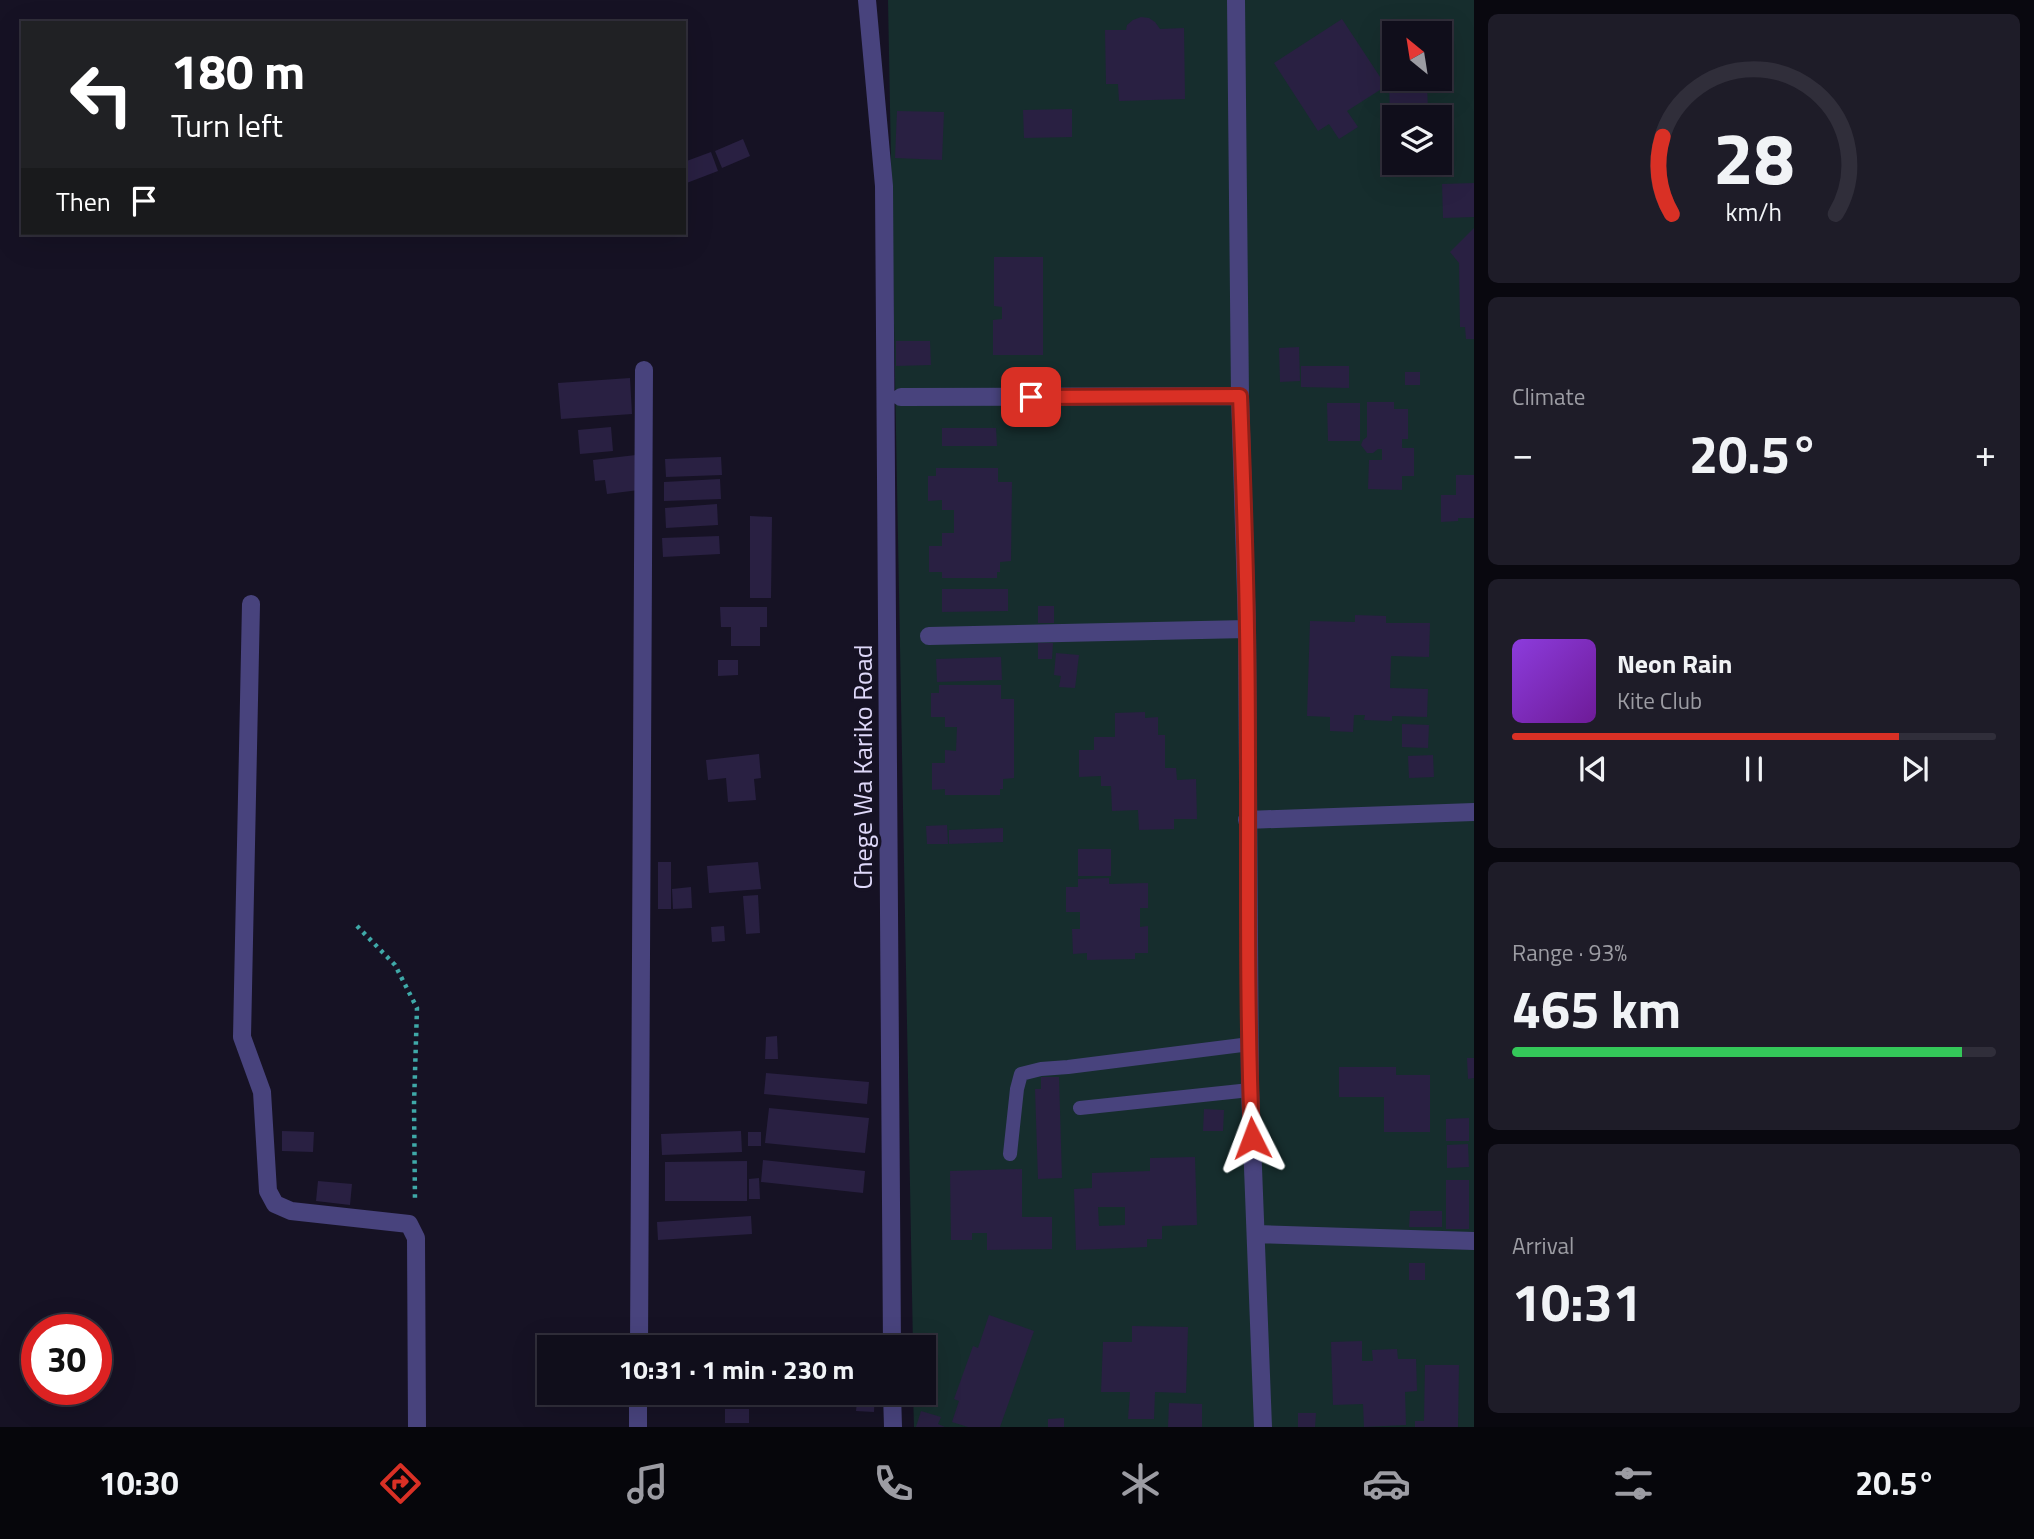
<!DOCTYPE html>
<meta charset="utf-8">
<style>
:root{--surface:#100e1b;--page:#1e1c28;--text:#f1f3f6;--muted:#9c9ca3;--line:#302e3a;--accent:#d93025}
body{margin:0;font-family:"Titillium Web",sans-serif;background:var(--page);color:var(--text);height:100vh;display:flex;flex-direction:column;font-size:26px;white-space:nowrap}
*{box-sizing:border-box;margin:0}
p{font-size:23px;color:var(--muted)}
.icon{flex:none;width:38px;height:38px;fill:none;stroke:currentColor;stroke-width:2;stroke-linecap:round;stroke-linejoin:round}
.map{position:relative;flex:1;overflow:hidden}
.sheet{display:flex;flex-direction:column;gap:14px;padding:14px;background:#09080f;width:560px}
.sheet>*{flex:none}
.guide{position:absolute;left:21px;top:21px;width:665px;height:214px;border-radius:0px;box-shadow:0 7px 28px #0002,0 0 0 2px var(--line);background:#202124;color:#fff;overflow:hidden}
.needle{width:46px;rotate:330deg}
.fabs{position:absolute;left:1382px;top:21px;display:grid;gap:14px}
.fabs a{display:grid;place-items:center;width:70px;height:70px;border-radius:0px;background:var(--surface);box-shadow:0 7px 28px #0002,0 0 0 2px var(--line);font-size:35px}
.speed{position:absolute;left:21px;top:1314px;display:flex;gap:14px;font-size:35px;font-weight:700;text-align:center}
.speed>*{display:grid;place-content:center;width:91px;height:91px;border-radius:50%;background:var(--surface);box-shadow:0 7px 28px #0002,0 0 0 2px var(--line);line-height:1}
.speed .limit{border:10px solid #d22;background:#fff;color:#111}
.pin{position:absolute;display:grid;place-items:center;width:60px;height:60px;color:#fff;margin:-30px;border-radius:14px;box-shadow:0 4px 10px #0006}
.me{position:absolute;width:77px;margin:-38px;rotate:357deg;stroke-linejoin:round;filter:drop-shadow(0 0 5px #0008)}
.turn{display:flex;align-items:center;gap:24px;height:147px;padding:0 35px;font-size:32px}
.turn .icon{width:91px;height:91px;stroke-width:2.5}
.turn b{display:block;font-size:49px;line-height:60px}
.then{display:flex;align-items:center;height:66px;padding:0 35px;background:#0003;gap:14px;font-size:26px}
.big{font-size:52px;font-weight:700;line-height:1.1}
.sheet .widget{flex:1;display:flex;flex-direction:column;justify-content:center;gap:10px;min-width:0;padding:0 24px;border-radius:10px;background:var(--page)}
.sheet .dial{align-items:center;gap:0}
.dial svg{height:182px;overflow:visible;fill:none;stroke:var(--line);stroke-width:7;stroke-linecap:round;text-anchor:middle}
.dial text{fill:var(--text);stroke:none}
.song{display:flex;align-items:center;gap:21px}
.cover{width:84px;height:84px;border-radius:10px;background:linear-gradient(135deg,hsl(270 70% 55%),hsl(280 70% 35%))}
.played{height:7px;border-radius:4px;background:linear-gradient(90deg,var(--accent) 80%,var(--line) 80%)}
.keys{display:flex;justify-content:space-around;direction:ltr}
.heat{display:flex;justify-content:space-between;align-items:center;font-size:38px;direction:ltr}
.charge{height:10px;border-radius:5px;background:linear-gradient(90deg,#34c759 93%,var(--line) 0)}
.trip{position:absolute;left:537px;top:1335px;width:399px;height:70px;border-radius:0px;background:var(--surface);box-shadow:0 7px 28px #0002,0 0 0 2px var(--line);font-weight:700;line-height:70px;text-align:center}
.dock{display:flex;height:112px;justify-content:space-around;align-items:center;background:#06060b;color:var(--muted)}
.dock .icon{width:49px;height:49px}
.dock .selected{color:var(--accent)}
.dock b{font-size:32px;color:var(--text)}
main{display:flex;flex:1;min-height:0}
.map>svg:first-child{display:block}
.green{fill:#162d2d;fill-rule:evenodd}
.building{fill:#292042;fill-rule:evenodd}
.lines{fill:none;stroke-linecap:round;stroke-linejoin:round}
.path{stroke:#3fa9a8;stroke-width:4.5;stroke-dasharray:3.5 5;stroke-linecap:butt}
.service{stroke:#48437d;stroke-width:14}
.minor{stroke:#48437d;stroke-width:18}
.route-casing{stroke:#8d1f18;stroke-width:18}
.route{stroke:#d93025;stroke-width:12}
.labels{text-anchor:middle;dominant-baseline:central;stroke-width:7;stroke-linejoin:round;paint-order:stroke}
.street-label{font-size:26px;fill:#dfd9fa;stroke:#161224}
</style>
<main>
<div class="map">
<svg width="1474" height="1427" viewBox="0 0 1474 1427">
<rect width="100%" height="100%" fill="#161224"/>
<path class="green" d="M 888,0 L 1474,0 L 1474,1427 L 914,1427 L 913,1393 L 924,1393 L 924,1348 L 913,1347 ZM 1395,33 L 1440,33 L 1440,79 L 1395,79 ZM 1395,117 L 1440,117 L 1440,163 L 1395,163 Z"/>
<path class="building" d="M 1141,17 L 1149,18 L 1155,22 L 1160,29 L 1184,28 L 1185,99 L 1119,101 L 1118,84 L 1106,84 L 1105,30 L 1126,30 L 1127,25 L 1133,20 Z
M 1342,19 L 1386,86 L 1347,111 L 1358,127 L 1339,139 L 1329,124 L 1318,131 L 1274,63 Z
M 1389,82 L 1427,82 L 1428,113 L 1422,114 L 1422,117 L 1393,117 L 1393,114 L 1390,114 Z
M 1072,109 L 1072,137 L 1024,138 L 1023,110 Z
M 897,111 L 944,112 L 942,160 L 895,158 Z
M 1390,125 L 1395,125 L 1395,162 L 1390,163 Z
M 743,139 L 750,156 L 722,168 L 715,151 Z
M 711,152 L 718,171 L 684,184 L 684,162 Z
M 1474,183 L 1474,217 L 1443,218 L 1442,184 Z
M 1474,228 L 1474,339 L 1466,339 L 1465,327 L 1460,327 L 1459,263 L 1450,252 Z
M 994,257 L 1043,257 L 1043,355 L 993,355 L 993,320 L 1002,319 L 1002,307 L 994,306 Z
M 896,341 L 930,341 L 931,365 L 896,366 Z
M 1299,347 L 1300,381 L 1280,382 L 1279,348 Z
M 1301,366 L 1349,366 L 1349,388 L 1301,387 Z
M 1405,372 L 1420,372 L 1420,385 L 1405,385 Z
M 630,378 L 632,414 L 561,419 L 558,383 Z
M 1367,402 L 1394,402 L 1394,409 L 1408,409 L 1408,439 L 1402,439 L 1402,448 L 1414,448 L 1414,476 L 1402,476 L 1402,490 L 1368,489 L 1369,460 L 1382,460 L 1382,449 L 1378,449 L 1373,453 L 1367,453 L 1361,445 L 1363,440 L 1367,437 Z
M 1327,403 L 1360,403 L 1360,441 L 1328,441 Z
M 611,427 L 613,451 L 580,454 L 578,430 Z
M 942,428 L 996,428 L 997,446 L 942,446 Z
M 636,455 L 639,490 L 607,494 L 605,480 L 595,481 L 593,460 Z
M 721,457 L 722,475 L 666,477 L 665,459 Z
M 936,468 L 998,468 L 998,482 L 1012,482 L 1011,561 L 1000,562 L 1000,572 L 997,572 L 997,578 L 942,578 L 942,572 L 929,572 L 929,546 L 942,546 L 942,533 L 954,533 L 954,510 L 942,510 L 942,500 L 928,501 L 928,476 L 936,476 Z
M 1456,475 L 1474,475 L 1474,518 L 1458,518 L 1458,521 L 1441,522 L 1441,495 L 1456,495 Z
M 720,479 L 721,499 L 664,501 L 664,482 Z
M 717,504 L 718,525 L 666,528 L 665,508 Z
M 750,516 L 772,517 L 771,598 L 750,598 Z
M 719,536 L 720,554 L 663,557 L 662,538 Z
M 942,589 L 1008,589 L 1008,611 L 942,612 Z
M 1038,606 L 1054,606 L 1054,623 L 1038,623 Z
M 720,607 L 767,607 L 767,627 L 760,627 L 760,646 L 731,646 L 731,627 L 721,627 Z
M 1355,615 L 1386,616 L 1386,623 L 1430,623 L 1429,657 L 1391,656 L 1390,688 L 1428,689 L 1427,717 L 1392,716 L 1392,721 L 1364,720 L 1365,715 L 1354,715 L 1353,732 L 1330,731 L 1330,717 L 1307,716 L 1310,621 L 1355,622 Z
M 1038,643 L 1053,643 L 1052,659 L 1038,659 Z
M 1056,653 L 1079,655 L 1075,688 L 1059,687 L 1061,676 L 1054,675 Z
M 1001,657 L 1002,680 L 937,682 L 936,659 Z
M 718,660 L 738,660 L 738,675 L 718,676 Z
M 939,685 L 1001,685 L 1001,699 L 1014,699 L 1014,778 L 1003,779 L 1003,789 L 1000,789 L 1000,795 L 945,795 L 945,789 L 932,790 L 932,763 L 945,763 L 945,750 L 956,751 L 957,727 L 945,727 L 945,717 L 931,717 L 931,693 L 939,693 Z
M 1145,712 L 1145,718 L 1158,717 L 1158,735 L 1165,735 L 1165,768 L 1176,768 L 1177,780 L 1196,779 L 1197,819 L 1174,819 L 1174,829 L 1139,830 L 1138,810 L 1112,811 L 1111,786 L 1101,786 L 1101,776 L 1079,777 L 1079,750 L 1094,750 L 1094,737 L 1115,737 L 1115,713 Z
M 1402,724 L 1429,725 L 1428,748 L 1402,747 Z
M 759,754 L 761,778 L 754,779 L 756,800 L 728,802 L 726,778 L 708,780 L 706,760 Z
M 1433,755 L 1434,777 L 1409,778 L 1408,756 Z
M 947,825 L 948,844 L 927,844 L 926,826 Z
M 1003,828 L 1003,842 L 949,844 L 949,830 Z
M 1078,849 L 1111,849 L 1111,876 L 1078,876 Z
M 658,862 L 671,862 L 671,909 L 658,909 Z
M 758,862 L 761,889 L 709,893 L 707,866 Z
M 1109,878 L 1109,884 L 1148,883 L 1148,908 L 1140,908 L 1140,927 L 1148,926 L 1148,953 L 1135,953 L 1135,959 L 1087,960 L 1087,953 L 1073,954 L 1072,929 L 1080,929 L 1080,912 L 1066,912 L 1066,887 L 1078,887 L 1078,879 Z
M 691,887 L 692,908 L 673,909 L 672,889 Z
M 758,895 L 760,933 L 746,934 L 743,896 Z
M 724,926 L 725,941 L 712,942 L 711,927 Z
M 777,1036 L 778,1059 L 765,1059 L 766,1037 Z
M 1467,1058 L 1474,1058 L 1474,1078 L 1468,1079 Z
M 1339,1067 L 1396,1067 L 1396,1075 L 1430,1075 L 1430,1132 L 1384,1132 L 1384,1097 L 1339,1097 Z
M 766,1073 L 869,1082 L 867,1104 L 764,1094 Z
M 1041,1077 L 1059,1077 L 1062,1178 L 1038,1179 L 1035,1089 L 1041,1089 Z
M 769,1108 L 869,1118 L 865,1153 L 765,1143 Z
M 1204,1109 L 1224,1110 L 1223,1131 L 1203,1131 Z
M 1469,1118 L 1469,1141 L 1446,1141 L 1446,1119 Z
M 282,1131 L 314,1132 L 313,1152 L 282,1151 Z
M 741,1131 L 742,1152 L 662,1155 L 661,1134 Z
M 748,1132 L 761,1132 L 761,1146 L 748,1146 Z
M 1468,1144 L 1469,1167 L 1447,1168 L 1447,1145 Z
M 1195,1157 L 1197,1225 L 1162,1226 L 1162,1239 L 1147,1239 L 1147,1247 L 1076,1250 L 1074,1189 L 1092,1188 L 1092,1173 L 1150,1171 L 1150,1158 ZM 1098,1207 L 1125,1207 L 1125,1225 L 1099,1226 Z
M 763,1160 L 865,1171 L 863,1193 L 761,1182 Z
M 747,1161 L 747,1201 L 665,1201 L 665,1162 Z
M 1022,1169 L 1022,1217 L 1052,1217 L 1052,1249 L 987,1250 L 987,1233 L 972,1233 L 972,1240 L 951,1240 L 950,1171 Z
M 759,1178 L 760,1199 L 749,1199 L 749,1179 Z
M 1446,1180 L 1469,1180 L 1469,1229 L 1446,1229 Z
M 318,1181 L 352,1184 L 350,1205 L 316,1201 Z
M 1410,1211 L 1442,1211 L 1442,1227 L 1409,1227 Z
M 751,1216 L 752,1234 L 658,1240 L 657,1222 Z
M 1409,1263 L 1425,1263 L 1425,1280 L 1409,1280 Z
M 989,1315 L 1034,1331 L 1000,1427 L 968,1427 L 952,1422 L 959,1401 L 954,1399 L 973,1346 L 978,1348 Z
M 1132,1326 L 1188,1327 L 1186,1393 L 1155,1392 L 1154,1419 L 1128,1419 L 1130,1392 L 1101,1392 L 1103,1342 L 1132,1342 Z
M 1362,1341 L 1362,1361 L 1373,1361 L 1372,1350 L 1397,1349 L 1398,1359 L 1416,1359 L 1417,1391 L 1405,1392 L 1406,1425 L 1364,1427 L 1363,1404 L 1333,1405 L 1331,1342 Z
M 1425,1365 L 1459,1365 L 1458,1427 L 1415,1427 L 1415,1421 L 1424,1421 Z
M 858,1393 L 875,1393 L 874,1412 L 856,1411 Z
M 1169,1403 L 1202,1404 L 1202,1427 L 1168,1427 Z
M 725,1409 L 749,1409 L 749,1423 L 725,1423 Z
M 921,1411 L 941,1417 L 938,1424 L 945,1427 L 916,1427 Z
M 1298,1413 L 1316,1413 L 1315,1427 L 1298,1427 Z
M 1064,1418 L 1064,1427 L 1048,1427 L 1048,1419 Z"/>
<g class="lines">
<path class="path" d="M 357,926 L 395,965 L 417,1008 L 414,1104 L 415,1202"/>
<path class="service" d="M 1080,1108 L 1250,1090
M 1010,1154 L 1017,1089 L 1021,1074 L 1041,1069 L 1068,1067 L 1250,1044"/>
<path class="minor" d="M 867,0 L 884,186 L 892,1348
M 1236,0 L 1240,396 L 1247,629 L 1250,1090 L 1263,1427
M 901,397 L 1240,396
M 251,604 L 242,1037 L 262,1092 L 268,1191 L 275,1204 L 291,1211 L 409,1224 L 416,1238 L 417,1427
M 929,636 L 1247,629
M 1247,820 L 1474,812
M 1257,1234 L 1474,1241
M 639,1348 L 644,370
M 892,1393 L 893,1427
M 638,1427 L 638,1393"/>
</g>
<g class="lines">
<g class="route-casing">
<path id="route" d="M 1031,397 L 1240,396 C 1243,474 1246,551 1247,629 C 1250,799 1245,968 1252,1138"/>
</g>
<use href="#route" class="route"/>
</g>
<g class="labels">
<g class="street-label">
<text transform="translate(862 767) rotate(-90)">Chege Wa Kariko Road</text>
</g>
</g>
</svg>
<div class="fabs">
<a><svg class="needle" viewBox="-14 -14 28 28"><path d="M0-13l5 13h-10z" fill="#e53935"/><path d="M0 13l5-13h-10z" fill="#9c9ca3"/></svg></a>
<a><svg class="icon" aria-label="layers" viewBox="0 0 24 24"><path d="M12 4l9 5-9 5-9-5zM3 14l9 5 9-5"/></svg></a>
</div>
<div class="speed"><div class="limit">30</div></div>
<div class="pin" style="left:1031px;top:397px;background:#d93025"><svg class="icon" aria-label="arrive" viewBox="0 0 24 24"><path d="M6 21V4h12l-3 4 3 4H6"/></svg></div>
<svg class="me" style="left:1252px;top:1138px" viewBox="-20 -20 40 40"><path d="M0-17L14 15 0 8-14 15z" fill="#d93025" stroke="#fff" stroke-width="4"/></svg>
<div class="trip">10:31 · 1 min · 230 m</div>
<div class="guide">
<div class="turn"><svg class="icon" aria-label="left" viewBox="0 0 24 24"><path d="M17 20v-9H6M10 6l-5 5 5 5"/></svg><div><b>180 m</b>Turn left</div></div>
<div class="then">Then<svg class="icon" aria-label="arrive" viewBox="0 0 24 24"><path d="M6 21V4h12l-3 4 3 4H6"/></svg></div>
</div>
</div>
<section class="sheet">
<div class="widget dial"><svg viewBox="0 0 100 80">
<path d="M14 69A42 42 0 1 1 86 69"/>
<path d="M14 69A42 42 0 0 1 10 35" stroke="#d93025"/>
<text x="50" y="56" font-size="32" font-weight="700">28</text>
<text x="50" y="72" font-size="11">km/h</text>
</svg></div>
<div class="widget"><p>Climate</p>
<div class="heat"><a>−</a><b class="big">20.5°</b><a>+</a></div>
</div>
<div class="widget">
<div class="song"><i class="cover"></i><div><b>Neon Rain</b><p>Kite Club</p></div></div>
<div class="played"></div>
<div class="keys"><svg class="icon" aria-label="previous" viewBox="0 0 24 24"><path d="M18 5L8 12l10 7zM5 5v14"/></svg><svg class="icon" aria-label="pause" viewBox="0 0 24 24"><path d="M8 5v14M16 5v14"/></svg><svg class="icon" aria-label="next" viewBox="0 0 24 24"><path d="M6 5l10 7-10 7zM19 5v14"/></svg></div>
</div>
<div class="widget"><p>Range · 93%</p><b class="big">465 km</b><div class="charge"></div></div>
<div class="widget"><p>Arrival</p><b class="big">10:31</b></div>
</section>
</main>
<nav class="dock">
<b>10:30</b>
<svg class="icon selected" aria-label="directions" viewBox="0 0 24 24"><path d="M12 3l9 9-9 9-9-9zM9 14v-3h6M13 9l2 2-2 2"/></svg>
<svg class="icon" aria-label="music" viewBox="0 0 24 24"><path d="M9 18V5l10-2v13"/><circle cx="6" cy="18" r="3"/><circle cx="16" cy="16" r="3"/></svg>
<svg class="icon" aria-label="phone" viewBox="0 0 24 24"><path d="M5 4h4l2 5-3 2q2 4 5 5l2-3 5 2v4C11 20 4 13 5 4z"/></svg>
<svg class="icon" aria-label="climate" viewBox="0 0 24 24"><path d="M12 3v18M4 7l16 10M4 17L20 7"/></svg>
<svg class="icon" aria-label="car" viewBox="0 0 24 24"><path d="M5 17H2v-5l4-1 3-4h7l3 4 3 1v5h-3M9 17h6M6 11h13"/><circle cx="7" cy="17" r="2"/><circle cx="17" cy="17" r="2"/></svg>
<svg class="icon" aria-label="filters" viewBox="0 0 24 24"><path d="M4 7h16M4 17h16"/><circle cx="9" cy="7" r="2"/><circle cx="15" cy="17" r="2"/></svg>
<b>20.5°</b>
</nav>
